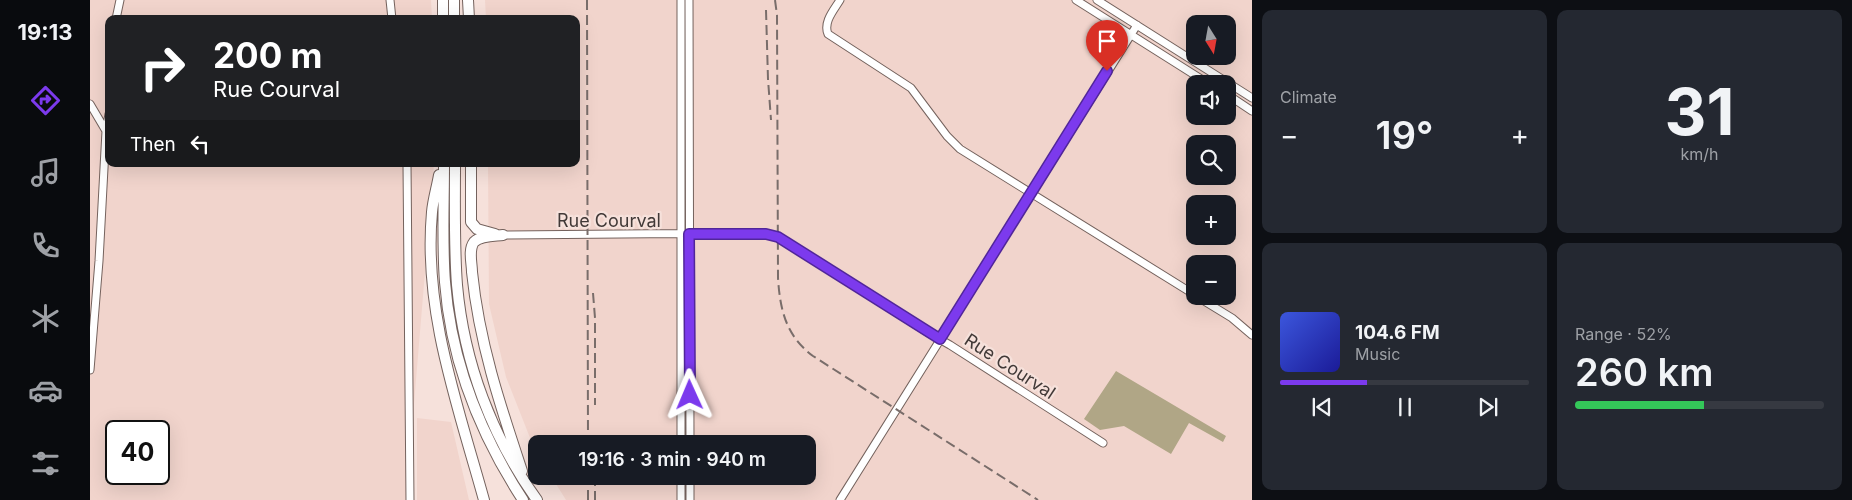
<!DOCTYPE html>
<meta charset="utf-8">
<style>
:root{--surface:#171b24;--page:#242831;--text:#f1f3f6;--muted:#9ea1a6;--line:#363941;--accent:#7c3aed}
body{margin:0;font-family:Inter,sans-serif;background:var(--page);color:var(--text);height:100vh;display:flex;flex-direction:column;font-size:19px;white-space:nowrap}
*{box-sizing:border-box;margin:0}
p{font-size:16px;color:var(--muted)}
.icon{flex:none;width:28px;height:28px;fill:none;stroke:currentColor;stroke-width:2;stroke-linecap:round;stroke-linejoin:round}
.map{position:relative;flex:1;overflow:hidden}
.details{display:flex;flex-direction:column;gap:10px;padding:10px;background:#0d0f14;width:600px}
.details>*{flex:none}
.hud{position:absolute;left:15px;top:15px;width:475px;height:152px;border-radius:10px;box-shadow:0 5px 20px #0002;background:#202124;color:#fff;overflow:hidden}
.needle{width:32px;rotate:169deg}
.buttons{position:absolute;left:1096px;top:15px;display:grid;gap:10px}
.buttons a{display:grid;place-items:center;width:50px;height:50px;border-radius:10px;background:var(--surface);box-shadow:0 5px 20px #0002;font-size:25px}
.speed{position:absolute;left:15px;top:420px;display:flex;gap:10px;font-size:25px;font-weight:700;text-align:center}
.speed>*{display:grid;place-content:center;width:65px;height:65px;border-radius:50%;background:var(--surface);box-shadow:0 5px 20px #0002;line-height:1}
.speed .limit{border:2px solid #111;border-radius:8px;background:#fff;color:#111}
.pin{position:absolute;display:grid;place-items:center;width:42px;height:42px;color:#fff;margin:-51px -21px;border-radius:50% 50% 50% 0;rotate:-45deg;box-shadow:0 0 5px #0007}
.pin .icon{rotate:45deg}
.me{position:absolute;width:55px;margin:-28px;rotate:359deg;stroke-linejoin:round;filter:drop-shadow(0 0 4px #0008)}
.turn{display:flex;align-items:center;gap:18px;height:105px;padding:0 25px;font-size:22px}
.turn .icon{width:65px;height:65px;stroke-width:2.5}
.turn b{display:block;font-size:35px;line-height:42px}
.then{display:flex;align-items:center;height:48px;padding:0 25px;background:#0003;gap:10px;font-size:19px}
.big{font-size:38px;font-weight:600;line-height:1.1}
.details .card{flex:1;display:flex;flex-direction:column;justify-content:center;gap:8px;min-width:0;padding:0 18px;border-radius:10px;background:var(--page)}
.details .dial{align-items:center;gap:0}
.dial b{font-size:65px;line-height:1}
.song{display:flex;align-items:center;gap:15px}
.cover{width:60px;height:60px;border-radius:8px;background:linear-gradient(135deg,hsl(230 70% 55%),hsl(240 70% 35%))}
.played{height:5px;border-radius:2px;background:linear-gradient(90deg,var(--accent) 35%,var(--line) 35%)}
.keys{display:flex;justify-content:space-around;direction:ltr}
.heat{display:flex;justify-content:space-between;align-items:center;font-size:28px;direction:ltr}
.charge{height:8px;border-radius:4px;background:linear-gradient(90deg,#34c759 52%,var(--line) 0)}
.details .tiles{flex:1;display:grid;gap:10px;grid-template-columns:repeat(2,1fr)}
.trip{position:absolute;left:438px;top:435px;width:288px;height:50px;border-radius:10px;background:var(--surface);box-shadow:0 5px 20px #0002;font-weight:600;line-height:50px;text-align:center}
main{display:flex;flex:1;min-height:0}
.tab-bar{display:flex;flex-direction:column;width:90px;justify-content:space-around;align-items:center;background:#090b0e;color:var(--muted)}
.tab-bar .icon{width:35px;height:35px}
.tab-bar .current{color:var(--accent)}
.tab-bar b{font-size:22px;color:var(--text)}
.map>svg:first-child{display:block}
.built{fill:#f1d4cc;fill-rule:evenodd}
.forest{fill:#b0a686}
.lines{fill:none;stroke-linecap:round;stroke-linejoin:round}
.minor-casing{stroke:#74625d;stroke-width:9}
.highway-casing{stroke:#74625d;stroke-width:12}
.minor{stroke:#fff;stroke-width:7}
.highway{stroke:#fff;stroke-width:10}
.rail{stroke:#796d6a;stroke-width:2;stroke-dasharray:10 5;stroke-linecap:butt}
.route-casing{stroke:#51269a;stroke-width:12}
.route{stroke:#7c3aed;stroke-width:9}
.labels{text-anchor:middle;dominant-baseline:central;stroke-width:4.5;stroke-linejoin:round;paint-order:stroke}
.street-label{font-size:18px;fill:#413937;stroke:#f6e1db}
</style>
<main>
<nav class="tab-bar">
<b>19:13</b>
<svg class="icon current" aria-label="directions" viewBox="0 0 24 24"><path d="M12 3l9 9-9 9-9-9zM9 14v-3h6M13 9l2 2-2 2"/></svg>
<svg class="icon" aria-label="music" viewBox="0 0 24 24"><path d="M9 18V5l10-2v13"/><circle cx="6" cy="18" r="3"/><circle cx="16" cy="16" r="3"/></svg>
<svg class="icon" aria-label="phone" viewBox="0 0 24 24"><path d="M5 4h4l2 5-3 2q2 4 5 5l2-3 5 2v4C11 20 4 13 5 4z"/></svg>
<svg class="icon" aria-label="climate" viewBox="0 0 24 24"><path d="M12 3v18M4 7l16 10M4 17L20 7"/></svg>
<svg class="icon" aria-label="car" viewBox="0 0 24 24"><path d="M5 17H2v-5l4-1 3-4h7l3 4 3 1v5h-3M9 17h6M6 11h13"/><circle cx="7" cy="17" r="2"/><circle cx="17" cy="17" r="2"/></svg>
<svg class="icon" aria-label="filters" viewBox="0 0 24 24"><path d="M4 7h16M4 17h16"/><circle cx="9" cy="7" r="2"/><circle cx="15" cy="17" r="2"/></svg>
</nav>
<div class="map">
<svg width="1162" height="500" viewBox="0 0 1162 500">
<rect width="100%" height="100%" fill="#f6e1db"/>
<path class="built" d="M 0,0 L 341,0 L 342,19 L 19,19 L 19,164 L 344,164 L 316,500 L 0,500 ZM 26,431 L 69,431 L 69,474 L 26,474 Z
M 395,0 L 1162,0 L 1162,500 L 476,500 L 461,476 L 716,476 L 716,444 L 446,444 L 446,453 L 416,377 L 399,304 L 398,164 L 486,164 L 486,19 L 396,19 ZM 1105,24 L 1138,24 L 1138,56 L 1105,56 ZM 1105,84 L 1138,84 L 1138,116 L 1105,116 ZM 1105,144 L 1138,144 L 1138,176 L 1105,176 ZM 1105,204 L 1138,204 L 1138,236 L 1105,236 ZM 1105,264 L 1138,264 L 1138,296 L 1105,296 Z
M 327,418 L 361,422 L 379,500 L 327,500 Z"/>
<path class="forest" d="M 1026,371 L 1136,436 L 1133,442 L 1099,423 L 1081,454 L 1034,426 L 1010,430 L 994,419 Z"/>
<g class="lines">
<g class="minor-casing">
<path id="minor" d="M 300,0 L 302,19
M 591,0 L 591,444
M 599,0 L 600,444
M 750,0 C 744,10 733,22 738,34 L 821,88 L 857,136 L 870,149 L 1105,295
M 986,0 L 1119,84
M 1007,0 L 1162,98
M 26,19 L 30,0
M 1138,95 L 1162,111
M 0,104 L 16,131
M 317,164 L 320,500
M 413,235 L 645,233 L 676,234 L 688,237 L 837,332 L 860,345 L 1013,443
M 1106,296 L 1142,318 L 1162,335
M 0,370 L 9,261 L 16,131 L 19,114
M 600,476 L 600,500
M 591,500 L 591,476
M 750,500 L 1047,25"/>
</g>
<g class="highway-casing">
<path id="highway" d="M 364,0 L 364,19
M 378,0 L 379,19
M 353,19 L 353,0
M 354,164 C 354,203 352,243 355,282 C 361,361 390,434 433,500
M 365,164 C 365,204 364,245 367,285 C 374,363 402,437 447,500
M 381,164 L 381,222 L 387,229 L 405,234
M 349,175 C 347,187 343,200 342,212 C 333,311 368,406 394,500
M 413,235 C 405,236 391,235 384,242 C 378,250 382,263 382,272 C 389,342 410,405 432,471"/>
</g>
<use href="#minor" class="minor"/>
<use href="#highway" class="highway"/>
<path class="rail" d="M 497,0 L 498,444
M 685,0 L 687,15 L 688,278 C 690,310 696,336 723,356 L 948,500
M 676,10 L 678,79 L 681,120
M 503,293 L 505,318 L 505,405
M 505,476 L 505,500
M 498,500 L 498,476"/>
</g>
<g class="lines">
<g class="route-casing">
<path id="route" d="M 600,395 L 599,234 L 676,234 L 688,237 L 850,339 L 1017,71"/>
</g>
<use href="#route" class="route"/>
</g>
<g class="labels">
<g class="street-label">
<text x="519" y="220">Rue Courval</text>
<text transform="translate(920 366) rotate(33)">Rue Courval</text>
</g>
</g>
</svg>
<div class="buttons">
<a><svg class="needle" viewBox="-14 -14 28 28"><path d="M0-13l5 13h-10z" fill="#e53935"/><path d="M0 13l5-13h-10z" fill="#9ea1a6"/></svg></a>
<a><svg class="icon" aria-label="sound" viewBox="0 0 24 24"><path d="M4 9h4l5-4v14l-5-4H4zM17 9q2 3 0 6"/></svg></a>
<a><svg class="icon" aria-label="search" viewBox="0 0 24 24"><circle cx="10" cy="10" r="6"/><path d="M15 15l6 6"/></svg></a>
<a>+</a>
<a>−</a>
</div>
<div class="speed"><div class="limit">40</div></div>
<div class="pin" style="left:1017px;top:71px;background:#d93025"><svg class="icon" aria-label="arrive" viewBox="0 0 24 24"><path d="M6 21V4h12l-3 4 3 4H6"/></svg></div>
<svg class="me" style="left:600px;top:395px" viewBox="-20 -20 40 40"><path d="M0-17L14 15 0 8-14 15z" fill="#7c3aed" stroke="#fff" stroke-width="4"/></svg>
<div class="trip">19:16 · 3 min · 940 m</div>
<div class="hud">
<div class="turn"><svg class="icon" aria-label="right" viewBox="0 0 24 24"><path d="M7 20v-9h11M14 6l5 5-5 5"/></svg><div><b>200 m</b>Rue Courval</div></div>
<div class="then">Then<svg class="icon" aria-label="left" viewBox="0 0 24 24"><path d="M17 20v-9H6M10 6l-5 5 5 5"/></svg></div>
</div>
</div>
<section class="details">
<div class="tiles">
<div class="card"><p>Climate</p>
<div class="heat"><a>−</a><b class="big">19°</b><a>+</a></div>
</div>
<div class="card dial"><b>31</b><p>km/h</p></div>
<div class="card">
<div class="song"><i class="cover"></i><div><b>104.6 FM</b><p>Music</p></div></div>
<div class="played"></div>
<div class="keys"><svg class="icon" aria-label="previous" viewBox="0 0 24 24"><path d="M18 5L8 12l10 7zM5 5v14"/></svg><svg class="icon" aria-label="pause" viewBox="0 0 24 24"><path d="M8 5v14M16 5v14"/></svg><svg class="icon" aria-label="next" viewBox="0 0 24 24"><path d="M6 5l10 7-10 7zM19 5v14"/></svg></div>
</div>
<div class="card"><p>Range · 52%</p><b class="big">260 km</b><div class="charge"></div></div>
</div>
</section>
</main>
